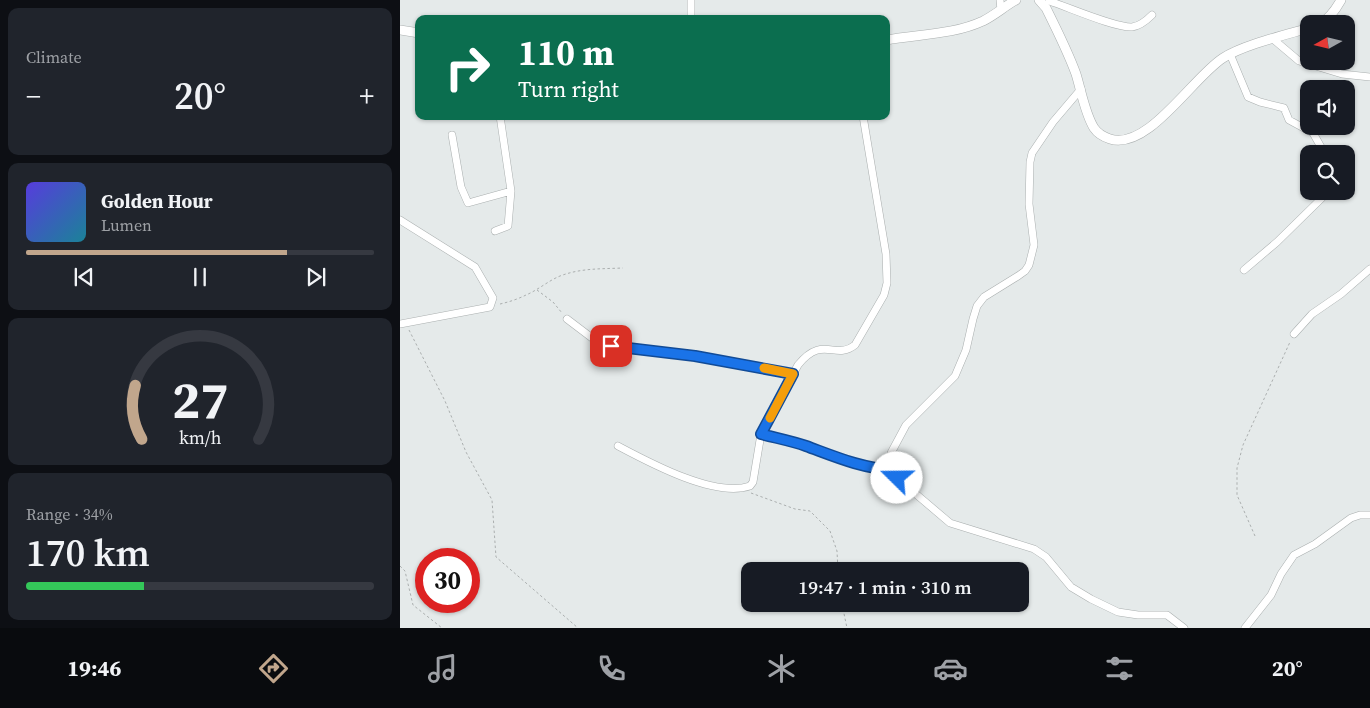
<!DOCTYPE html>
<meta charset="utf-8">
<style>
:root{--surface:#171b24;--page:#20242c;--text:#f1f3f6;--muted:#9ea1a6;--line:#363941;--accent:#c1a68c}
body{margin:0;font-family:"Source Serif 4",serif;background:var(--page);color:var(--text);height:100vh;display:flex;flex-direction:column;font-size:19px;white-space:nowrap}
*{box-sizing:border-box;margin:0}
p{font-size:16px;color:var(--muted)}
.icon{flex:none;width:28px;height:28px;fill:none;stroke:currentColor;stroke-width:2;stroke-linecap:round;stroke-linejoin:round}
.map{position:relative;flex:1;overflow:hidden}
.sheet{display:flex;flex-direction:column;gap:8px;padding:8px;background:#0d0f14;width:400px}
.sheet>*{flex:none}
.guide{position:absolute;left:15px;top:15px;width:475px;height:105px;border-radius:10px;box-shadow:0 1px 4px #0004;background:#0b6e4f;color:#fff;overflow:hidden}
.needle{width:32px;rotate:262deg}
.buttons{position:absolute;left:900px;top:15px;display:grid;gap:10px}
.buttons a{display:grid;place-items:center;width:55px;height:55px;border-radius:10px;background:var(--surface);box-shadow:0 1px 4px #0004;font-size:25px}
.speed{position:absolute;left:15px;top:548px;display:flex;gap:10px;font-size:25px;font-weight:700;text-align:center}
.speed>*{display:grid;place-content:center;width:65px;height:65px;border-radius:50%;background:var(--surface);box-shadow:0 1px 4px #0004;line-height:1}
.speed .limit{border:8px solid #d22;background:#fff;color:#111}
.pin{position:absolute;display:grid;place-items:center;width:42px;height:42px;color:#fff;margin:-21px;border-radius:10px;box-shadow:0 2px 8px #0006}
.me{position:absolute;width:55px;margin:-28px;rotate:292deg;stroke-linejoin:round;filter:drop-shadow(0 0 4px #0008)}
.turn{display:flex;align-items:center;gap:18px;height:105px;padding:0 20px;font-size:22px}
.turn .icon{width:65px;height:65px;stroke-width:2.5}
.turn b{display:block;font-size:35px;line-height:42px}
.big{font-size:38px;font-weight:600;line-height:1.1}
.sheet .widget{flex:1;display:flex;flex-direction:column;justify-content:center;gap:8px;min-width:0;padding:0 18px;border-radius:10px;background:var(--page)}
.sheet .dial{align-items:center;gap:0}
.dial svg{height:130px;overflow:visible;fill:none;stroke:var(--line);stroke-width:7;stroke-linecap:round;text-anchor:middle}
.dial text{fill:var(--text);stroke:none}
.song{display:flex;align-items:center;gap:15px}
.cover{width:60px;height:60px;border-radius:8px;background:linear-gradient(135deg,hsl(250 70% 55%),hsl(190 70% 35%))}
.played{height:5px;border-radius:2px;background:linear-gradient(90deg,var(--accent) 75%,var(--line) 75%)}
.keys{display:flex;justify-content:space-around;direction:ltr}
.heat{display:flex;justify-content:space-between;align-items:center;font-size:28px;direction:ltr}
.charge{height:8px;border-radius:4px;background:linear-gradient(90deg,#34c759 34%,var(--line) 0)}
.trip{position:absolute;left:341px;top:562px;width:288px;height:50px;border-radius:10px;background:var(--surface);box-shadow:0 1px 4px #0004;font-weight:600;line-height:50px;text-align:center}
.menu{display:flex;height:80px;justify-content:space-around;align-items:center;background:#090b0e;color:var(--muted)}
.menu .icon{width:35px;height:35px}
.menu .on{color:var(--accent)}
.menu b{font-size:22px;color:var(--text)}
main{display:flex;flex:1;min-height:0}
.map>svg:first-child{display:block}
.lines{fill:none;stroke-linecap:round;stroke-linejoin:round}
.minor-casing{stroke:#aaafaf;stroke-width:8}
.tertiary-casing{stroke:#aaafaf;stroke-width:10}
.path{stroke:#abafaf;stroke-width:1;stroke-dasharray:2.5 2.5;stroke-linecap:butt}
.minor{stroke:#fff;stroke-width:7}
.tertiary{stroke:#fff;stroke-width:9}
.route-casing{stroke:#114b97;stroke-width:12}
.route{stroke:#1a73e8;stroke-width:9}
.slow{stroke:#f59e0b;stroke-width:9}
</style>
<main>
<section class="sheet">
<div class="widget"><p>Climate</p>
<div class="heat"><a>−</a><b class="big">20°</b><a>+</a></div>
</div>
<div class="widget">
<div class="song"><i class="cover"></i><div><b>Golden Hour</b><p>Lumen</p></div></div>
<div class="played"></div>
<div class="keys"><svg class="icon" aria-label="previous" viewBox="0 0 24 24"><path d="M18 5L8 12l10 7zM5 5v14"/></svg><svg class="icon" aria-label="pause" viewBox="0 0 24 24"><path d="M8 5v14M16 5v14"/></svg><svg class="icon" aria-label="next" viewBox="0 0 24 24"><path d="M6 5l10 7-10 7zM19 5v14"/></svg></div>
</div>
<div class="widget dial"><svg viewBox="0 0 100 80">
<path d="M14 69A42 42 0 1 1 86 69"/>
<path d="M14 69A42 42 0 0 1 10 36" stroke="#c1a68c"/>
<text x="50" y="56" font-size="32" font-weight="700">27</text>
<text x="50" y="72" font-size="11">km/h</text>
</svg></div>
<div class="widget"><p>Range · 34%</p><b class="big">170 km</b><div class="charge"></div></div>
</section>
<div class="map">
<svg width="970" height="628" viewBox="0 0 970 628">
<rect width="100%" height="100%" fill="#e5eaea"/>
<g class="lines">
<g class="minor-casing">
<path id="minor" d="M 291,0 L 291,19
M 600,0 L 601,10
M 649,1 C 668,7 715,28 732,27 C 740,26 747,20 752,15
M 873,39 L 899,61 L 942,74 L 970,77
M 830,54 L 848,97 L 860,102 L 884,108 L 889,120 L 913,133 L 925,154
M 681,89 L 653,122 L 632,153 L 630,162 L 629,204 L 634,245 L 629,265 L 625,271 L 618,276 L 584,297 L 577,306 L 573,319 L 566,350 L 555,376 L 506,425 L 491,453 L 490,463 L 497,478 L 550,523 L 634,549 L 646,557 L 671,587 L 691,599 L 718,612 L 738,615 L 767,615 L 784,628
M 52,135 L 61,187 L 68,203 L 111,191
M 0,220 L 75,267 L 93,298 L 90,307 L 0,324
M 95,231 L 108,226 L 111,191 L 100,116
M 844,270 L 877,242 L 929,191
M 167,319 L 196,341 L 211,346 L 295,356 L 393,374
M 894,334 L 912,314 L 941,294 L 970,269
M 361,434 C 376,438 392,441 406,446 C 437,457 460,468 493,470
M 218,446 C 250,463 315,498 350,486 L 353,482 L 361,434 L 398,365 C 423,334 435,361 455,345 L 484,295 L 487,283 L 486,254 L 463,116
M 845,628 L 871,595 L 881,574 L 894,555 L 915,544 L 951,518 L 960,515 L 970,515"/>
</g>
<g class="tertiary-casing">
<path id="tertiary" d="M 639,0 L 646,8 C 657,30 668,52 676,74 C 681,90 685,114 694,128 C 698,134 704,137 710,139 C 748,151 793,77 823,58 C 843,45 885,35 909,28
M 920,24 C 930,18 936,9 941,0
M 0,30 L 19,33
M 486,40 C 518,34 553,35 583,21 C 595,15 605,6 616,0"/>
</g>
<path class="path" d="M 137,290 L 153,302 L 162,313
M 100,304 C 109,302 118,299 126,295 C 138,290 148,281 160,276 C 181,268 201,269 223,268
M 9,330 L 45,401 L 66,452 L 92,500 L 96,557 L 178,628
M 351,493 L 395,509 L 410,511 L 430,531 L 437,551 L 438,571
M 855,536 L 837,495 L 837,468 L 843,445 L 890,342
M 0,566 L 5,571 L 13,605 L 42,628
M 442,604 L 447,628"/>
<use href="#minor" class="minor"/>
<use href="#tertiary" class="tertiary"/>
</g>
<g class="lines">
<g class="route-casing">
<path id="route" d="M 211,346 L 295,356 L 393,374 L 361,434 C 376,438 392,441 406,446 C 436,457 461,468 493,470 L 497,478"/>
</g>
<use href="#route" class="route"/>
<path class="slow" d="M 364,368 L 393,374 L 370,418"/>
</g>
</svg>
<div class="buttons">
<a><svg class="needle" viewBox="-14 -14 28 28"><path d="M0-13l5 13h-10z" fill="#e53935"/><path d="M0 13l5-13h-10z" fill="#9ea1a6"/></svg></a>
<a><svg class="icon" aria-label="sound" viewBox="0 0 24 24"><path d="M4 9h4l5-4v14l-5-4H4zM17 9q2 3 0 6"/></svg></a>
<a><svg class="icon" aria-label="search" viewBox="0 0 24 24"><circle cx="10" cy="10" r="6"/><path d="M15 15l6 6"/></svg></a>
</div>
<div class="speed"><div class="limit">30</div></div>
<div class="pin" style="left:211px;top:346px;background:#d93025"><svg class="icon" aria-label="arrive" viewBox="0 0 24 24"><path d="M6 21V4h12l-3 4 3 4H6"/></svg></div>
<svg class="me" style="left:497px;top:478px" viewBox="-20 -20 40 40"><circle r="19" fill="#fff"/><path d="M0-13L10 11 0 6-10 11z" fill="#1a73e8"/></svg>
<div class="trip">19:47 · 1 min · 310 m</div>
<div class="guide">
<div class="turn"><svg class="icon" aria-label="right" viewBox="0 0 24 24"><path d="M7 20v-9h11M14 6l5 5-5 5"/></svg><div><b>110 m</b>Turn right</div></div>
</div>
</div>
</main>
<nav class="menu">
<b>19:46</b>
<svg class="icon on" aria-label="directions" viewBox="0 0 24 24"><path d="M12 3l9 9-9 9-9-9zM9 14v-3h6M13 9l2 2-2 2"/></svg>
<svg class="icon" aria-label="music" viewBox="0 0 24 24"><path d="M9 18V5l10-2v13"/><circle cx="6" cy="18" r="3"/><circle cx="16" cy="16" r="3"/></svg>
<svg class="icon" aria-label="phone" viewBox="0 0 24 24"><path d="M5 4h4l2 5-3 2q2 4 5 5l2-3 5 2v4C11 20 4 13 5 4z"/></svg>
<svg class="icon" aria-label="climate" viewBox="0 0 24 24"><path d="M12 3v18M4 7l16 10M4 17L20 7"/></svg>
<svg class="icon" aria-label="car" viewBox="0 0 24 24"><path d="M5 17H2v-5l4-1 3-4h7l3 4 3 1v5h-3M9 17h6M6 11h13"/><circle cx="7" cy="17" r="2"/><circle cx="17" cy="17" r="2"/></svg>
<svg class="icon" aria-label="filters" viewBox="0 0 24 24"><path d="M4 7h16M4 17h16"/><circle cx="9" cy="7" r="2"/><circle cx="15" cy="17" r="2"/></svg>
<b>20°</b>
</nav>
